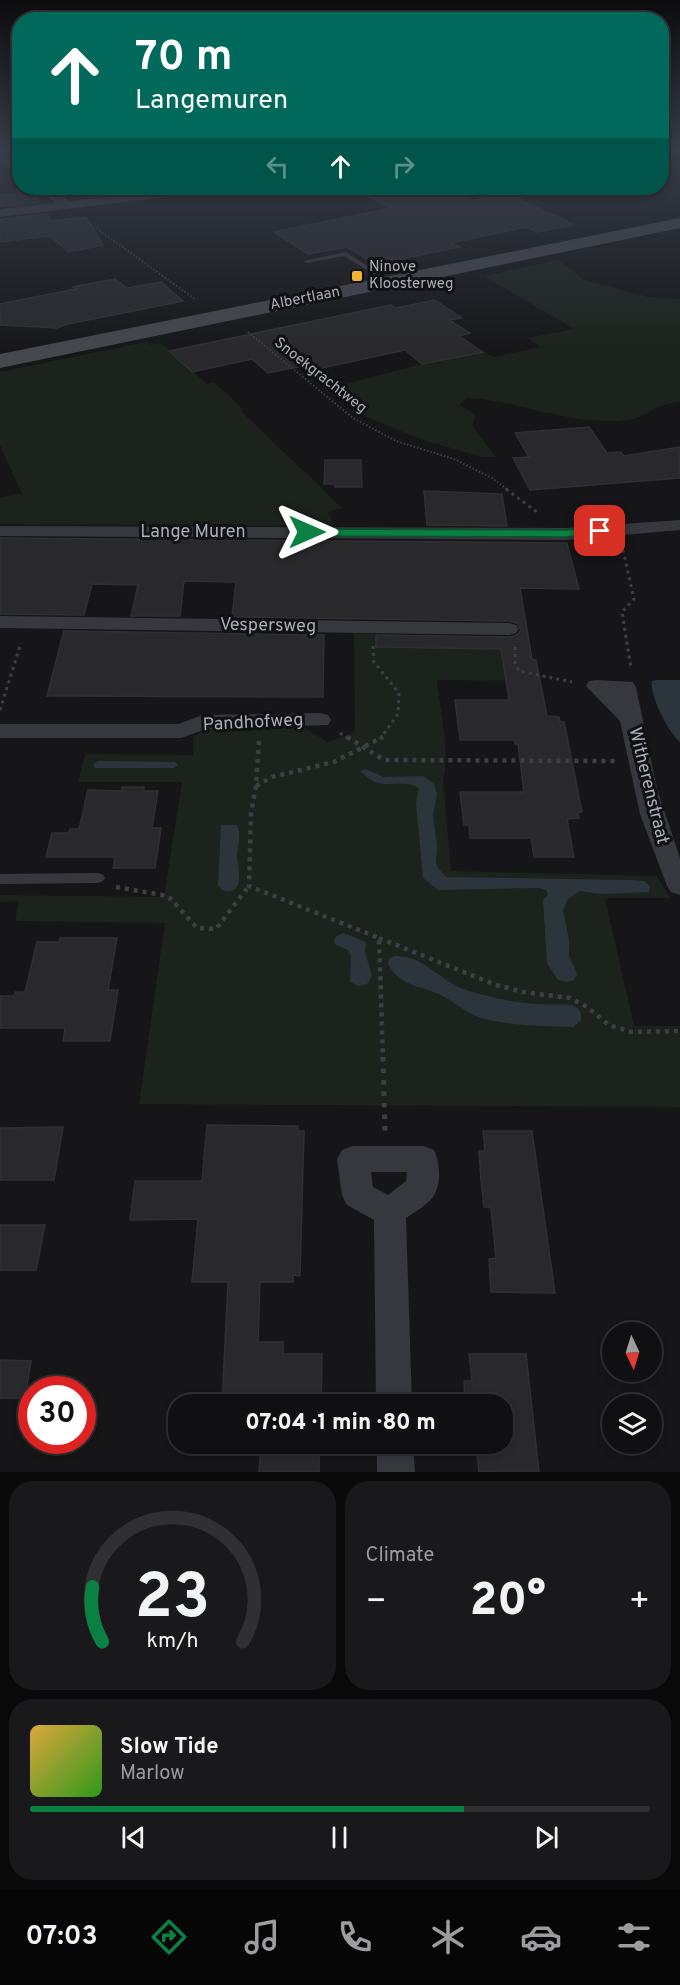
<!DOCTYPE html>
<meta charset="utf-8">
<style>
:root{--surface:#101012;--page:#19191b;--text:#f1f3f6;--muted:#9c9d9f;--line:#303032;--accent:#0b8043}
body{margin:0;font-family:Overpass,sans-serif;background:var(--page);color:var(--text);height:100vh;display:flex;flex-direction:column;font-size:22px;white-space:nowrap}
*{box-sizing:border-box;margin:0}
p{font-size:20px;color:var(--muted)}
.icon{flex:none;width:33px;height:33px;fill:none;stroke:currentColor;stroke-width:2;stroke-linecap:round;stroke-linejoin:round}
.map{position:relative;height:1472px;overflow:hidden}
.drawer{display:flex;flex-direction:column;gap:9px;padding:9px;background:#09090a;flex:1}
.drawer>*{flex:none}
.banner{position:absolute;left:12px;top:12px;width:657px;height:183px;border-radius:24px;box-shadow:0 3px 9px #0003,0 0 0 2px var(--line);background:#00695c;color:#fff;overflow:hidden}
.needle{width:39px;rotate:176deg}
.tools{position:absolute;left:602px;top:1322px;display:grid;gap:12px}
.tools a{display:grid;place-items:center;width:60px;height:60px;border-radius:50%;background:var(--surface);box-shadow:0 3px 9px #0003,0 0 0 2px var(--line);font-size:30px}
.speed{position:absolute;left:18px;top:1376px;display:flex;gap:12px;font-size:30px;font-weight:700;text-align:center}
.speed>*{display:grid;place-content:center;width:78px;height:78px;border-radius:50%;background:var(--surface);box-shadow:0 3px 9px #0003,0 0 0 2px var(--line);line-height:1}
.speed .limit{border:9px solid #d22;background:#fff;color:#111}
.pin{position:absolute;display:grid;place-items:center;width:51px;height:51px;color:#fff;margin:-26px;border-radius:12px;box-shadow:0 3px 9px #0006}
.me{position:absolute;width:66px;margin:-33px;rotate:90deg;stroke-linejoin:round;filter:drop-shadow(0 0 4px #0008)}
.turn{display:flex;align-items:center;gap:21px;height:126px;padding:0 24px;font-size:27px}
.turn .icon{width:78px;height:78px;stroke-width:2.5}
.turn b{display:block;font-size:42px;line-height:51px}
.lanes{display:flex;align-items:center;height:57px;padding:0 24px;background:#0003;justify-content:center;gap:30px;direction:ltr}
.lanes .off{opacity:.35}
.big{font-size:45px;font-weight:800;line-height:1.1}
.drawer .tile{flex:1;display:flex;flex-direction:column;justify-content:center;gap:9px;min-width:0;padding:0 21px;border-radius:24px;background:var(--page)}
.drawer .dial{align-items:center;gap:0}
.dial svg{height:156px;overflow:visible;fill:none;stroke:var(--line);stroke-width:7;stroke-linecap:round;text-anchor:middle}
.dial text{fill:var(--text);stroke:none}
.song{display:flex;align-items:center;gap:18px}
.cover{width:72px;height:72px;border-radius:9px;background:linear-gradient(135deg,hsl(40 70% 55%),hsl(110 70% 35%))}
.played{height:6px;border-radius:3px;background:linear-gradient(90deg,var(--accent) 70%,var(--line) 70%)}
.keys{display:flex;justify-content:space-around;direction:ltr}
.heat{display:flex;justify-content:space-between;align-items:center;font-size:33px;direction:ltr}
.drawer .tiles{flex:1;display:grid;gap:9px;grid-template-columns:1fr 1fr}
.tile:last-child{grid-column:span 2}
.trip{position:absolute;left:168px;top:1394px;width:345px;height:60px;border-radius:24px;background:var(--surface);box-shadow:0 3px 9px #0003,0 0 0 2px var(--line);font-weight:800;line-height:60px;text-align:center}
.dock{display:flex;height:96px;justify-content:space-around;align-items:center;background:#060607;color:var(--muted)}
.dock .icon{width:42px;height:42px}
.dock .active{color:var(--accent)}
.dock b{font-size:27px;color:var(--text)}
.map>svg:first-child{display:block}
.green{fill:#1c231d}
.water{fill:#2c353c}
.building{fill:#29292c;stroke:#303034;stroke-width:1.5}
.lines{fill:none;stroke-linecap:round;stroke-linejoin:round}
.path-far3{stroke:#3d3f44;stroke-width:2;stroke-dasharray:1.5 2;stroke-linecap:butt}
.path-far2{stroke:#3d3f44;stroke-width:3;stroke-dasharray:3 4;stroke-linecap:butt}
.path-far1{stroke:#3d3f44;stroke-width:4.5;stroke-dasharray:4 5;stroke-linecap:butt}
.path{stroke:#3d3f44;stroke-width:5;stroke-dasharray:4.5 7;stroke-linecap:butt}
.service{fill:#37383d;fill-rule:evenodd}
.minor{fill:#37383d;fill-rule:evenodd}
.secondary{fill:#45474d;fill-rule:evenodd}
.rail-casing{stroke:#4a4c52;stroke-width:4}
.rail{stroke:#111113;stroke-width:2;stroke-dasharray:8;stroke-linecap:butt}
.route{fill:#0b8043;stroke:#07532c;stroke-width:1.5}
.poi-dot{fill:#f2b134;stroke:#111113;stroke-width:2}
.labels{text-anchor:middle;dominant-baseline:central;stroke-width:6;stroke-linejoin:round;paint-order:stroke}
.far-poi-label{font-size:15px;fill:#a8adb8;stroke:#111113;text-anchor:start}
.far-street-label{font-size:15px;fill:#a8adb8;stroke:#111113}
.street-label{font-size:18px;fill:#a8adb8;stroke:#111113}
</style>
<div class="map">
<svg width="680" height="1472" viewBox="0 0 680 1472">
<rect width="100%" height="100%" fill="#161618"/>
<path class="green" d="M 54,188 L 175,188 L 72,200 Z
M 558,260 L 584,280 L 648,297 L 680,299 L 680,402 C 657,403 645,418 628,420 C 572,427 520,400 466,398 L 459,405 L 476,415 L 472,426 L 496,457 L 482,457 L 420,439 L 357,413 L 327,389 L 422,364 L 482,351 L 494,357 L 541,347 L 527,338 L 574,329 L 484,276 Z
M 146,342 L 150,345 L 161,343 L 207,384 L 214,382 L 243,409 L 241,411 L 342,508 L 327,512 L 335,526 L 0,524 L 0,497 L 22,494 L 0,445 L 0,372 Z
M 354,633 L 376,634 L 377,647 L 507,649 L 512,676 L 540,681 L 437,680 C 439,704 451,759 443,779 L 451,871 L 657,876 L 670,898 L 605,898 L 634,1026 L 680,1026 L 680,1107 L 139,1104 L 165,923 L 15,921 L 19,901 L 0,902 L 0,895 L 164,897 L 182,782 L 78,782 L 85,754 L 193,755 L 193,737 L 209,728 L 304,728 L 328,742 L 355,732 Z"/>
<path class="water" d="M 657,680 L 680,680 L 680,742 C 669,733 649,695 652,681 Z
M 98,761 L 175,762 L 178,765 L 173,768 L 95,768 L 93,764 Z
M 366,769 L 383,777 L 423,776 L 434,784 L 437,794 L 433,815 L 437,846 L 436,860 L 437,867 L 446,877 L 632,880 L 644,881 L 650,886 L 649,892 L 600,894 L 580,891 L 568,899 L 563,910 L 569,939 L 569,956 L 577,974 L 574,980 L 567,982 L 558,980 L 547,963 L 543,900 L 548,895 L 546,890 L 539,888 L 438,890 L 423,878 L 416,803 L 419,788 C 398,776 381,795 361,771 Z
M 221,825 L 237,825 C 242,834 237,847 237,857 C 238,868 244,889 230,891 C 225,892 222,890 218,886 Z
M 343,933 L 366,942 L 365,952 L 372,976 L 367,984 L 359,986 L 350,982 L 351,957 L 348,950 L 336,945 L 334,942 L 335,937 Z
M 396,956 C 424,956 440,981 466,990 C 489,997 514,1003 538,1004 C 549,1005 560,1004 571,1005 C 579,1008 582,1012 581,1020 L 573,1027 C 543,1026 510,1026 481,1018 C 466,1013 455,1002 441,995 C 422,986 398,986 388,963 L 390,958 Z"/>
<path class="building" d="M 350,188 L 469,188 L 470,201 L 509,194 L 574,225 L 537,232 L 526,227 L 451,243 L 460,247 L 375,264 L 347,247 L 308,254 L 274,232 L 392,208 Z
M 33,191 L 40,202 L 0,207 L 0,195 Z
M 47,214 L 52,221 L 86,217 L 103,245 L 69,252 L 50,236 L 0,242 L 0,219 Z
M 115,279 L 127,288 L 161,282 L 183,301 L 68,324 L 57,328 L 0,325 L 0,304 L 76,289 L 73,287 Z
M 435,300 L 462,318 L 449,320 L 470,333 L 459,336 L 483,352 L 422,364 L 405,350 L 313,370 L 307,365 L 268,373 L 252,359 L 192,372 L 169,351 L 391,305 L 396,308 Z
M 589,427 L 607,453 L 621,452 L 624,456 L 680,447 L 680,478 L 530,490 L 513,458 L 529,457 L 515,433 Z
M 325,460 L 361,460 L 362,487 L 335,487 L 335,484 L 324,484 Z
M 424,491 L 502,494 L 507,526 L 427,525 Z
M 0,538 L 567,543 L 579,589 L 520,588 L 532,659 L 536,660 L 547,716 L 559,717 L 560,722 L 564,722 L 582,812 L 578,812 L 579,818 L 567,819 L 574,857 L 534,857 L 531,838 L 470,838 L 469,825 L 464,825 L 460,792 L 524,792 L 518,744 L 515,744 L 514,740 L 460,740 L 455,700 L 509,700 L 501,649 L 376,647 L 376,635 L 510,637 L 517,635 L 521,630 L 517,623 L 509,621 L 232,617 L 236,582 L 184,581 L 180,616 L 131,616 L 138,585 L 92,584 L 84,615 L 0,614 Z
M 64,631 L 324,635 L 323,697 L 47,696 Z
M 122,787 L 144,787 L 144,791 L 158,791 L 152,828 L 161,828 L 155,868 L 113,868 L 115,857 L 46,857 L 52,833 L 69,833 L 70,829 L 79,829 L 88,790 L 122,791 Z
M 60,938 L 117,938 L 108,990 L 118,990 L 110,1041 L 63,1041 L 65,1028 L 0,1028 L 0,996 L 14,996 L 15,992 L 25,992 L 37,942 L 59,942 Z
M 207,1125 L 298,1126 L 298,1131 L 304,1131 L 300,1276 L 293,1275 L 293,1282 L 260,1282 L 258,1342 L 283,1342 L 283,1354 L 322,1354 L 321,1404 L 222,1404 L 228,1282 L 192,1282 L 198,1219 L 130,1220 L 135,1181 L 202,1181 Z
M 63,1127 L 54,1180 L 0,1180 L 0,1128 Z
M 483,1131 L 532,1131 L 555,1293 L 491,1292 L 489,1259 L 496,1258 L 491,1207 L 484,1207 L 481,1180 L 479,1151 L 485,1151 Z
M 0,1225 L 45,1225 L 36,1270 L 0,1270 Z
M 469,1354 L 526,1354 L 539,1472 L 479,1472 L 477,1455 L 469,1455 L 468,1443 L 502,1443 L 502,1404 L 465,1404 L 464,1381 L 472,1381 Z
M 0,1360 L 31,1361 L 25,1398 L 0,1398 Z
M 261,1443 L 319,1443 L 319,1472 L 259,1472 Z"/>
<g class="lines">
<path class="path-far3" d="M 88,222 L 196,300
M 248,332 L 353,418 L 396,441 L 454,459 L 492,478 L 508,490"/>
<path class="path-far2" d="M 506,489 L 537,512
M 623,550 L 634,599 L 622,612 L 631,668
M 373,646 L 374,662 L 399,693 L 398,714 L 380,739
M 515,647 L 515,663 L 519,671 L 572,682
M 0,710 L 21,643
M 340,733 L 349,739"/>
<path class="path-far1" d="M 347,737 L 384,760 L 615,761
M 259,741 L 256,786 L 251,813 L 249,886 L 379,938 L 383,1059
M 256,786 L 272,777 L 334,762 L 383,737
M 116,887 L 168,896 L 197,928 L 216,929 L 249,886
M 379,938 L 496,985 L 523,992 L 570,998 L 587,1007 L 609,1025 L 631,1032 L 680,1031"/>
<path class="path" d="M 383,1057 L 385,1131"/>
<path class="service" d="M 345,252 L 347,253 L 394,282 L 388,283 L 344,256 L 307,263 L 304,261 Z
M 98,873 L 103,875 L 105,878 L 103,881 L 98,883 L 0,884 L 0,874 Z"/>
<path class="minor" d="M 0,156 L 20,168 L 20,176 L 0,164 Z
M 36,188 L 48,188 L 69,201 L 191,188 L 222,188 L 216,191 L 0,217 L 0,209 L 56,203 Z
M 680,520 L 680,530 L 566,540 L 0,536 L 0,526 L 566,528 Z
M 0,616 L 509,623 L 516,625 L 519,629 L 516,633 L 509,635 L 0,628 Z
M 597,680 L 633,682 L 636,687 L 657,789 L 680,858 L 680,895 L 671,892 L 667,886 L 640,814 L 620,721 L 586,686 L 589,681 Z
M 320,713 L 328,715 L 331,720 L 328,725 L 206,729 L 181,738 L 0,738 L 0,724 L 178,724 L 203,715 Z
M 353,1146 L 423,1146 L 434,1150 C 440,1162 442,1185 433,1197 C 427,1205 415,1212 406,1218 L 412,1404 L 376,1404 L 374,1220 L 347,1205 L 342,1195 L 337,1159 L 342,1150 ZM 371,1172 L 407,1172 L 406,1181 L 388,1195 L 373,1187 Z
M 377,1443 L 413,1443 L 415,1472 L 377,1472 Z"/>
<path class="secondary" d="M 680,218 L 680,228 L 0,368 L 0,354 Z"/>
<g class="rail-casing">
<path id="rail" d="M 0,150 L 14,149"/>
</g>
<use href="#rail" class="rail"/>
</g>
<linearGradient id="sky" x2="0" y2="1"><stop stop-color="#0c0c0d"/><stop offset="0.42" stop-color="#363c48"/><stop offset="1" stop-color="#363c48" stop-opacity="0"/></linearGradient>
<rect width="680" height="355" fill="url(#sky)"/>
<path class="route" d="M 600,527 L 606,531 L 604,533 L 566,537 L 307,536 L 301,532 L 307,529 L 566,530 Z"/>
<rect class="poi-dot" x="351" y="270" width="12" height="12" rx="3"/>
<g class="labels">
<g class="far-poi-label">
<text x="369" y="267">Ninove<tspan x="369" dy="17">Kloosterweg</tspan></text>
</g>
<g class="far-street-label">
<text transform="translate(305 299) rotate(-11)">Albertlaan</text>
<text transform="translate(320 376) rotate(38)">Snoekgrachtweg</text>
</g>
<g class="street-label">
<text x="193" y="532">Lange Muren</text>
<text transform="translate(268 626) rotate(1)">Vespersweg</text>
<text transform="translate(253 723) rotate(-3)">Pandhofweg</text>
<text transform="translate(648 786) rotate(76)">Witherenstraat</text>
</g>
</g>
</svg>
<div class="tools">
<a><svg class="needle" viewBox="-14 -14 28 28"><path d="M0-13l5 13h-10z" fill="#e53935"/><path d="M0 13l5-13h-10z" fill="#9c9d9f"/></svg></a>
<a><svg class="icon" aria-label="layers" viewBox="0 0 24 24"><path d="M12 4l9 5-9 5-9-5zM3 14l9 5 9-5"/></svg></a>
</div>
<div class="speed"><div class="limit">30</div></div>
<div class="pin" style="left:600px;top:531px;background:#d93025"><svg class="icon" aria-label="arrive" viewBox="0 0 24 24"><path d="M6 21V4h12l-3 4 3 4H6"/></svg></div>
<svg class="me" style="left:307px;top:532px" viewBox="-20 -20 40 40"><path d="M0-17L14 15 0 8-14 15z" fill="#0b8043" stroke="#fff" stroke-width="4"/></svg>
<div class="trip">07:04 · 1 min · 80 m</div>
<div class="banner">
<div class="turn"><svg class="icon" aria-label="ahead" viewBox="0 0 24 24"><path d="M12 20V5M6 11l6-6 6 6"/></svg><div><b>70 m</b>Langemuren</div></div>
<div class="lanes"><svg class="icon off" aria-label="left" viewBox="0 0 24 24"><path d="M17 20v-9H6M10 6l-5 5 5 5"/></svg><svg class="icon" aria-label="ahead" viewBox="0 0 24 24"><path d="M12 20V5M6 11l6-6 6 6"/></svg><svg class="icon off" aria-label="right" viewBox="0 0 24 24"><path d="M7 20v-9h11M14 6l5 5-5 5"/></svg></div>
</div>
</div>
<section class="drawer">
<div class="tiles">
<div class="tile dial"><svg viewBox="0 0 100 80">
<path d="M14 69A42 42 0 1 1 86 69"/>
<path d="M14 69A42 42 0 0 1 9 41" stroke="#0b8043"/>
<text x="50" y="56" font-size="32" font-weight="700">23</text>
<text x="50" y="72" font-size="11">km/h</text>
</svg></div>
<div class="tile"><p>Climate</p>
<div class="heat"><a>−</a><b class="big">20°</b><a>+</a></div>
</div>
<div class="tile">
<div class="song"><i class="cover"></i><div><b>Slow Tide</b><p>Marlow</p></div></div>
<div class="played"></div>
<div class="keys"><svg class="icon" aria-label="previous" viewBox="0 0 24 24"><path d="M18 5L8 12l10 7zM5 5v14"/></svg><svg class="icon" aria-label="pause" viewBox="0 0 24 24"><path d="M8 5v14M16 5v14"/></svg><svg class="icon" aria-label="next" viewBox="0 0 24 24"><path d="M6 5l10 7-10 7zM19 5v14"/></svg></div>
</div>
</div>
</section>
<nav class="dock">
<b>07:03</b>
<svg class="icon active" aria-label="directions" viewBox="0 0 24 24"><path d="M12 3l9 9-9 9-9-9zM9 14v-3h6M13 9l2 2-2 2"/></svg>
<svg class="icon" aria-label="music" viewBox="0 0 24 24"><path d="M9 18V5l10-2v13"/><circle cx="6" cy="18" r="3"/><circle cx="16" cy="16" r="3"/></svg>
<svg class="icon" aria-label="phone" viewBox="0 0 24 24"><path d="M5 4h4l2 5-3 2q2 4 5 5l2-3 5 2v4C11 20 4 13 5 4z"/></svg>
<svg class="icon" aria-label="climate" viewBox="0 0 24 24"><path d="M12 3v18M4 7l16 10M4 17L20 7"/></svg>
<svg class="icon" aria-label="car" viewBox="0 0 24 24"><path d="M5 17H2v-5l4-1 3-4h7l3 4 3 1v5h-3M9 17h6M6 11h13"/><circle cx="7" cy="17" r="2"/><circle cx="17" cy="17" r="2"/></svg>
<svg class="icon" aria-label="filters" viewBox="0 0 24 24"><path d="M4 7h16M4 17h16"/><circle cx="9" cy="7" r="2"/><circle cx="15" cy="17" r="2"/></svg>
</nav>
